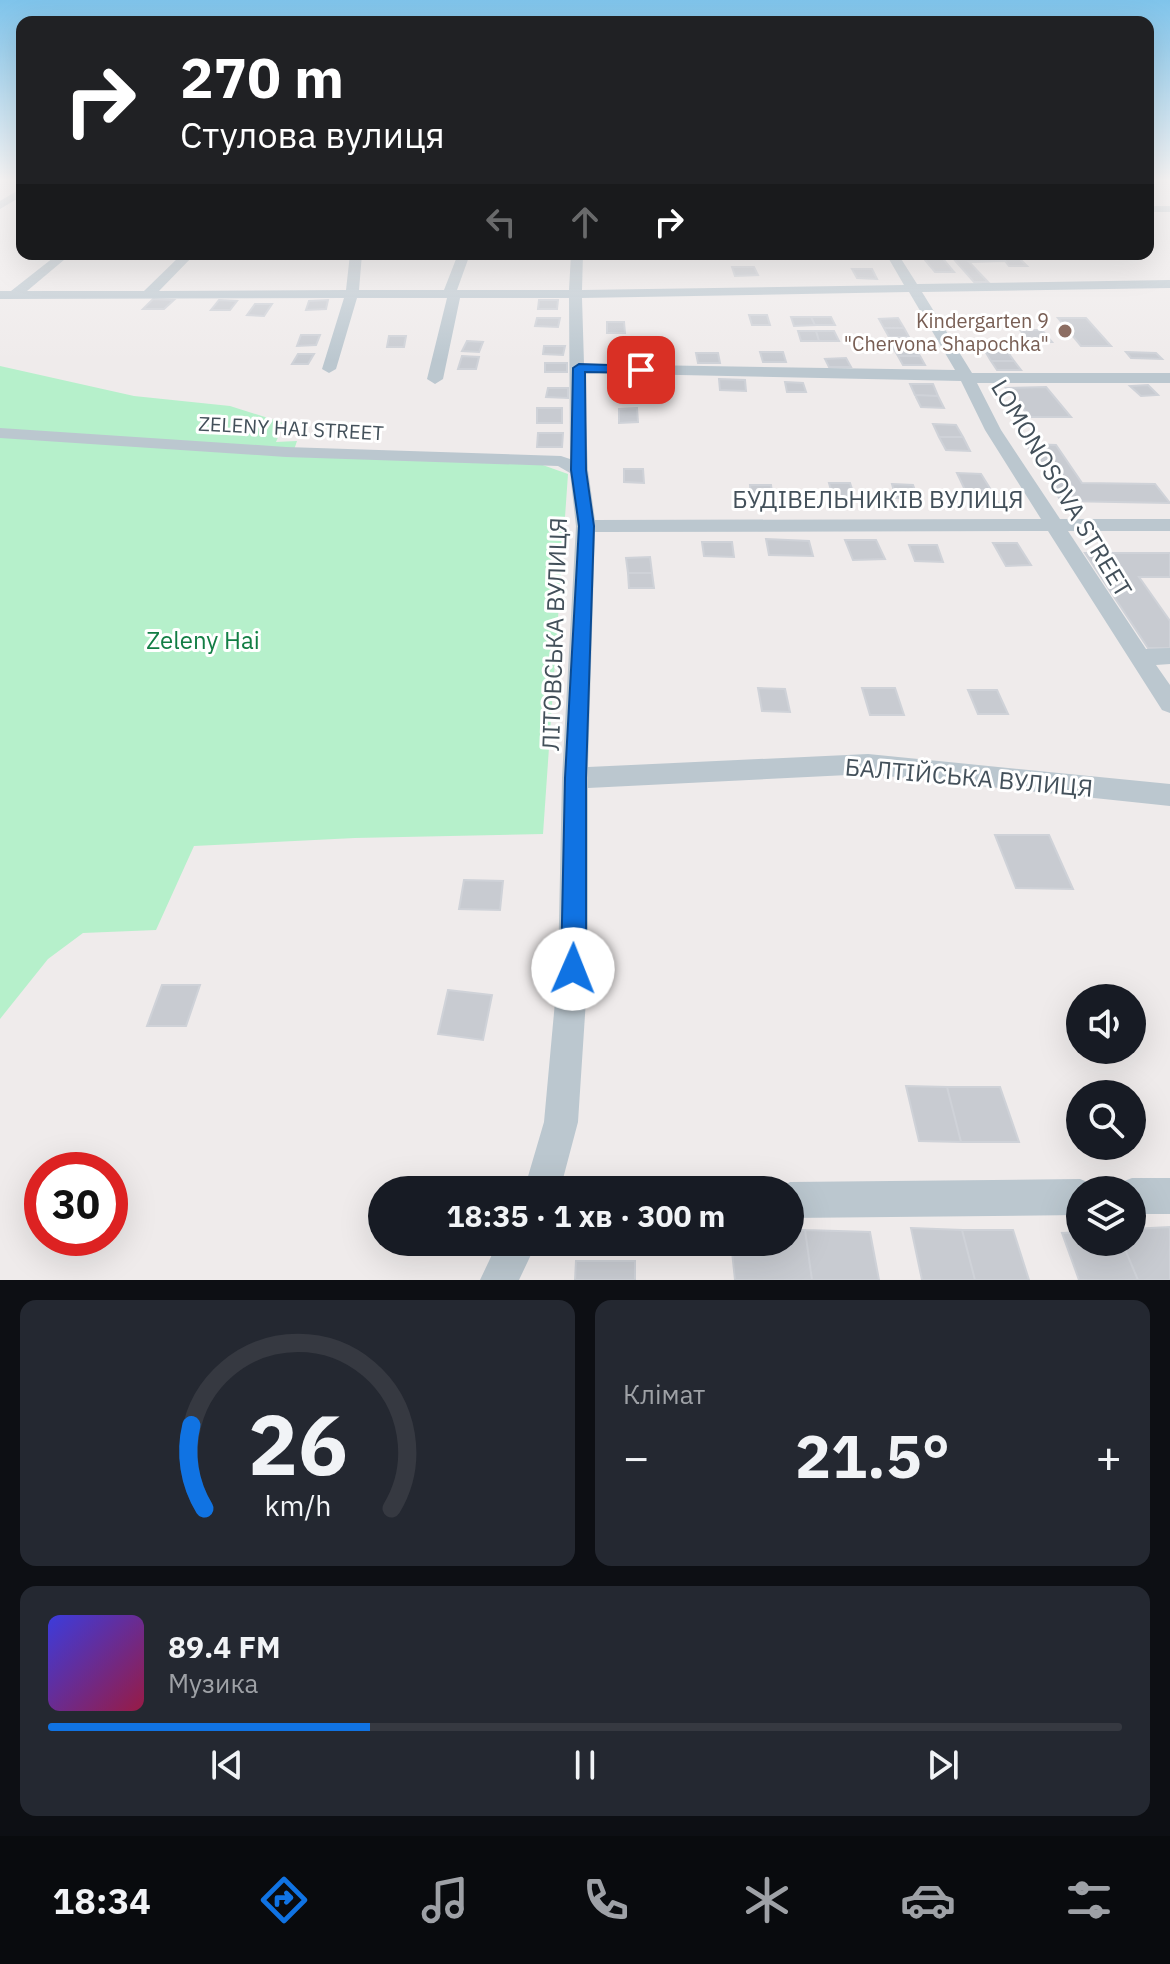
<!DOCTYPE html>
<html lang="uk">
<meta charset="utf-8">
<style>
:root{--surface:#171b24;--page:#242831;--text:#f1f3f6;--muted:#9ea1a6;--line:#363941;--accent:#1073e3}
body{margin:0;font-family:"IBM Plex Sans",sans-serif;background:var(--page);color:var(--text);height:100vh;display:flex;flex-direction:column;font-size:30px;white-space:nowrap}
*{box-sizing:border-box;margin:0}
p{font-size:26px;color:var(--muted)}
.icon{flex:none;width:44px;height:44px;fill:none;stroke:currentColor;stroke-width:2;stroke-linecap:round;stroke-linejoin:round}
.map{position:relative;height:1280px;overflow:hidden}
.drawer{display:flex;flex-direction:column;gap:20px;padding:20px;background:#0d0f14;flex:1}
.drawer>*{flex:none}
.top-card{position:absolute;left:16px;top:16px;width:1138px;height:244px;border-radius:16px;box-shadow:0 8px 32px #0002;background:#202124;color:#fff;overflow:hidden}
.controls{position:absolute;left:1066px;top:984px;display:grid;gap:16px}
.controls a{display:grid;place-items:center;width:80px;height:80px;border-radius:50%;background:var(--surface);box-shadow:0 8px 32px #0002;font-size:40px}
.speed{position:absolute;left:24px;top:1152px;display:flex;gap:16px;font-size:40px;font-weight:700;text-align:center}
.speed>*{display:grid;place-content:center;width:104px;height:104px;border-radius:50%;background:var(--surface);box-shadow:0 8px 32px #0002;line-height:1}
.speed .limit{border:12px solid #d22;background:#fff;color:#111}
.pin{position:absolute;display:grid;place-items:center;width:68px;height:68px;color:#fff;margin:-34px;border-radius:16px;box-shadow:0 4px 12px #0006}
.me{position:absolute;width:88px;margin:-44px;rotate:1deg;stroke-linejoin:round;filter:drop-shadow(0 0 6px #0008)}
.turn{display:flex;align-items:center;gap:28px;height:168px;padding:0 32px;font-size:36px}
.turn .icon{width:104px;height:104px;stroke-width:2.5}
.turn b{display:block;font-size:56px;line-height:68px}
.lanes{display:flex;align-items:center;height:76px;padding:0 32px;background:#0003;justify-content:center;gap:40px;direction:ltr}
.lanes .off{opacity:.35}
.big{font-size:60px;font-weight:700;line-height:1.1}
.drawer .tile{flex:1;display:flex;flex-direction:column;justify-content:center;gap:12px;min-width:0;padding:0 28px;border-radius:16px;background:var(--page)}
.drawer .dial{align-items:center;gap:0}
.dial svg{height:208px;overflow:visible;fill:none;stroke:var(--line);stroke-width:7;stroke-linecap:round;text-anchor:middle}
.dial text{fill:var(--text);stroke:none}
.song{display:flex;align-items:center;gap:24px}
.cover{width:96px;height:96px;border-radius:12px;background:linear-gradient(135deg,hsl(240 70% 55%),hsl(340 70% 35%))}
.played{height:8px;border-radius:4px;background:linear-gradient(90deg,var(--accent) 30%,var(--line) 30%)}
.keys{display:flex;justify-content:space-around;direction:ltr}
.heat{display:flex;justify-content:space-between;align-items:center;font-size:44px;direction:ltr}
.drawer .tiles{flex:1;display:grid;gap:20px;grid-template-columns:1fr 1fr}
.tile:last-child{grid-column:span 2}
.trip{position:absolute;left:368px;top:1176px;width:436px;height:80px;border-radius:40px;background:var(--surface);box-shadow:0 8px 32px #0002;font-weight:700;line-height:80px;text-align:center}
.tab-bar{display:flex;height:128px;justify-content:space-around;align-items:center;background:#090b0e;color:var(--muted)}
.tab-bar .icon{width:56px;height:56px}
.tab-bar .on{color:var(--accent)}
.tab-bar b{font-size:36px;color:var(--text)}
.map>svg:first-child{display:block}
.green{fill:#b6f0cb}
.building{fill:#c8cbd1;stroke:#cfd2d8;stroke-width:2}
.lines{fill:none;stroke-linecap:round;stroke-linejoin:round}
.minor{fill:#bbc7cf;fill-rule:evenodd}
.route{fill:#1073e3;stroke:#0a4b94;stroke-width:2}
.education-dot{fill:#8d6e63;stroke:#fff;stroke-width:3}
.labels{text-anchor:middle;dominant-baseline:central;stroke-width:6;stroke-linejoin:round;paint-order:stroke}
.far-education-label{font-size:20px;fill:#785e54;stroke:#fff;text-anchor:end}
.far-street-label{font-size:20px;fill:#43505a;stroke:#fff}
.street-label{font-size:24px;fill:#43505a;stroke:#fff}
.park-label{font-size:24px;fill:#127d44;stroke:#fff}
</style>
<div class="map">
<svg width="1170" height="1280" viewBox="0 0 1170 1280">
<rect width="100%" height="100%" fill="#efebeb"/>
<path class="green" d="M 0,366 L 134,396 L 230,406 L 284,423 L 276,442 L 297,441 L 292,456 L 537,463 L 568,474 L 543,834 L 355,838 L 194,846 L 156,930 L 83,933 L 48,959 L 0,1019 Z"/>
<path class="building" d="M 920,254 L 939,254 L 954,272 L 935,272 Z
M 1016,255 L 1027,266 L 1009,266 L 1005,261 L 969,262 L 988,282 L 974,282 L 951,256 Z
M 732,267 L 754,267 L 758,275 L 735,276 Z
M 852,269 L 872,269 L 877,279 L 857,278 Z
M 153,299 L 174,300 L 164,309 L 143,309 Z
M 219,300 L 237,301 L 230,310 L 211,310 Z
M 328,300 L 326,309 L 306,310 L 309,301 Z
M 539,300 L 558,300 L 557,309 L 538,309 Z
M 255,304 L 272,304 L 264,316 L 247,315 Z
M 749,315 L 767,315 L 770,325 L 752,325 Z
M 791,317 L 811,317 L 815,325 L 794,326 Z
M 811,317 L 831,317 L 835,325 L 815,325 Z
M 537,318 L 560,318 L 558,327 L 535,326 Z
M 898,318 L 904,328 L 884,328 L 879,319 Z
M 1058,318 L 1086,318 L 1111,346 L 1081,346 Z
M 607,322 L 624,322 L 625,333 L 607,333 Z
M 884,328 L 904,328 L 909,337 L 889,337 Z
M 1020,330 L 1042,330 L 1052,342 L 1030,342 Z
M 798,331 L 816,331 L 819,341 L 801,341 Z
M 816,331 L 834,331 L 839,341 L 819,341 Z
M 301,335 L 320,335 L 316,345 L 297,346 Z
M 389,336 L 406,336 L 404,347 L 387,347 Z
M 467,341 L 483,342 L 479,352 L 462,351 Z
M 544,346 L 565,346 L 563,355 L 543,354 Z
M 892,346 L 914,346 L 920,356 L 898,356 Z
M 609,350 L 628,350 L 628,361 L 608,360 Z
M 985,351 L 1007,351 L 1014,361 L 991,361 Z
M 760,352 L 783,352 L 786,362 L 763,362 Z
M 1126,352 L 1156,353 L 1162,359 L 1131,358 Z
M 696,353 L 718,353 L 720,363 L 698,363 Z
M 298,354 L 314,354 L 308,364 L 292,364 Z
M 462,356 L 479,357 L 476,369 L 458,369 Z
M 898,356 L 920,356 L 925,365 L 903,365 Z
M 846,358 L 851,367 L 829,367 L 825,359 Z
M 991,361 L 1014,361 L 1021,370 L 997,370 Z
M 545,363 L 567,363 L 567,372 L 545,372 Z
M 719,379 L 745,380 L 746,391 L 720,390 Z
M 614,382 L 634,383 L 633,392 L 613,391 Z
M 785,382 L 803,383 L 806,392 L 787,392 Z
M 910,384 L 933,384 L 938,396 L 915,395 Z
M 1148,385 L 1158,395 L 1141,396 L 1130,386 Z
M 1046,387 L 1071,417 L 1030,417 L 1006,388 Z
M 548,388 L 568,388 L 568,398 L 546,397 Z
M 915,395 L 938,396 L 944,408 L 921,407 Z
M 537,408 L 562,408 L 562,423 L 537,423 Z
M 637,408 L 638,422 L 619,423 L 619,409 Z
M 933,424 L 956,425 L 963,437 L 939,437 Z
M 538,433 L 563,433 L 562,447 L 537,447 Z
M 939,437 L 963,437 L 970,451 L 946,450 Z
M 1026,444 L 1056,445 L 1082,483 L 1155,484 L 1170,503 L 1061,501 Z
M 624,469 L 643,469 L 644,483 L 624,482 Z
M 957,473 L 981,474 L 991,490 L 965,490 Z
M 829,483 L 850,483 L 855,498 L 833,497 Z
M 892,484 L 913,485 L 918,499 L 896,498 Z
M 750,485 L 771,485 L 773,498 L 751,497 Z
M 965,490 L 991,490 L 1000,506 L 974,506 Z
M 766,539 L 809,541 L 813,556 L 769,555 Z
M 845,540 L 876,540 L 885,559 L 853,560 Z
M 702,542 L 732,542 L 734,557 L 704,556 Z
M 993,543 L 1017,543 L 1031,565 L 1006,566 Z
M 909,545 L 937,545 L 943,562 L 915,561 Z
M 1085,553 L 1170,553 L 1170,577 L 1139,577 L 1170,621 L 1170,648 L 1148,648 Z
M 650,557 L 652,573 L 628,573 L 626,558 Z
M 628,573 L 652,573 L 654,588 L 629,588 Z
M 758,688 L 785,689 L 790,712 L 762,711 Z
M 862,688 L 895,688 L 904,715 L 870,715 Z
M 968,690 L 997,690 L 1008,714 L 978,714 Z
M 995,835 L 1049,835 L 1073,889 L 1016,888 Z
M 464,880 L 503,881 L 500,910 L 459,909 Z
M 162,985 L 200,985 L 186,1026 L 147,1026 Z
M 448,990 L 492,995 L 483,1040 L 438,1034 Z
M 906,1086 L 947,1087 L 961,1142 L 919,1141 Z
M 947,1087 L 1000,1087 L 1019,1142 L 961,1142 Z
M 1170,1227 L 1170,1280 L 1138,1280 L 1122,1242 L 1132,1242 L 1132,1229 Z
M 911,1228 L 962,1230 L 975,1280 L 922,1280 Z
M 790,1230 L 805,1230 L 812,1280 L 735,1280 L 731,1242 L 790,1242 Z
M 805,1230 L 870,1232 L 879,1280 L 812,1280 Z
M 962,1230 L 1013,1230 L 1029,1280 L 975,1280 Z
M 1080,1232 L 1080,1242 L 1122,1242 L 1138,1280 L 1079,1280 L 1062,1233 Z
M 576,1261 L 635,1261 L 635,1280 L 575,1280 Z"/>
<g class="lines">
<path class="minor" d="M 22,188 L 22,196 L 0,209 L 0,201 Z
M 1148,206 L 1170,206 L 1170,212 L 1148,212 Z
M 58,254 L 71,254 L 27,291 L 144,291 L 182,254 L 195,254 L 159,291 L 346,290 L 350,254 L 362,254 L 359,290 L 444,290 L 458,254 L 470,254 L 457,290 L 569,290 L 571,254 L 583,254 L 582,290 L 904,285 L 886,254 L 898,254 L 917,284 L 1170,280 L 1170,288 L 922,292 L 972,373 L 1170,373 L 1170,383 L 977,383 L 1001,430 L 1060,519 L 1170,519 L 1170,531 L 1068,531 L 1146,649 L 1170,648 L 1170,664 L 1156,665 L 1170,685 L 1170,713 L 1162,710 L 1048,531 L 595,532 L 588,767 L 868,754 L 1170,784 L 1170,806 L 868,774 L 588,788 L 588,969 L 578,1122 L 560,1190 L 524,1190 L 544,1122 L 558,969 L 562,778 L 576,526 L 570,473 L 558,466 L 286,457 L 0,438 L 0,428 L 286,447 L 561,456 L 570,459 L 569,298 L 460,298 L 443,379 L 435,384 L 427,379 L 447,298 L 357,298 L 336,369 L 329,373 L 322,369 L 344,298 L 0,299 L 0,291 L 11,291 ZM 909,292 L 955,370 L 584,364 L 582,298 ZM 584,373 L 961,381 L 985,430 L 1041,519 L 595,520 L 588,470 Z
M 1132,1178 L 1170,1178 L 1170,1214 L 1132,1214 L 1132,1190 L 1116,1190 L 1119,1183 Z
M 1080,1179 L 1093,1184 L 1095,1190 L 1080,1190 L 1080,1215 L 790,1218 L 790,1190 L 776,1190 L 790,1182 Z
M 498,1242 L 537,1242 L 519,1280 L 480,1280 Z"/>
</g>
<linearGradient id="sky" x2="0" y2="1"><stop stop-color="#7fc4eb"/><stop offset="0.5" stop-color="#f8f6f6"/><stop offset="1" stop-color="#f8f6f6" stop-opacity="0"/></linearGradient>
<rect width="1170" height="361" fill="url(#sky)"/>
<path class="route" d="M 579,364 L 641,366 L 647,370 L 641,373 L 585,372 L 586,470 L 594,526 L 586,778 L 586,969 L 582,977 L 573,981 L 564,977 L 561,969 L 565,778 L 579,526 L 571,470 L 573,368 Z"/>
<circle class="education-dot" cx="1065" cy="331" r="8"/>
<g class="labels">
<g class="far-education-label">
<text x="1049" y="320">Kindergarten 9<tspan x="1049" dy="23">"Chervona Shapochka"</tspan></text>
</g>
<g class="far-street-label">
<text transform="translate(291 428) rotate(3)">ZELENY HAI STREET</text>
</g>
<g class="street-label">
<text transform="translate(1062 488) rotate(59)">LOMONOSOVA STREET</text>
<text x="878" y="499">БУДІВЕЛЬНИКІВ ВУЛИЦЯ</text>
<text transform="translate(554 634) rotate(-88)">ЛІТОВСЬКА ВУЛИЦЯ</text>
<text transform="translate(969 777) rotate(5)">БАЛТІЙСЬКА ВУЛИЦЯ</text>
</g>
<g class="park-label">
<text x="203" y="640">Zeleny Hai</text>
</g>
</g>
</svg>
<div class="controls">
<a><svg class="icon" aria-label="sound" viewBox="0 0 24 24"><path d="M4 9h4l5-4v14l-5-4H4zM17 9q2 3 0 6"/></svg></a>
<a><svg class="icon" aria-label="search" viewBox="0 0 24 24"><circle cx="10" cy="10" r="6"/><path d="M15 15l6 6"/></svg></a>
<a><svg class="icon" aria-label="layers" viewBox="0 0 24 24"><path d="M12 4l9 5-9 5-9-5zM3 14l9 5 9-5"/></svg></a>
</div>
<div class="speed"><div class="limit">30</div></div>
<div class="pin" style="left:641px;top:370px;background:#d93025"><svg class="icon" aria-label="arrive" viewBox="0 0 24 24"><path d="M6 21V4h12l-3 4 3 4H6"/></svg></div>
<svg class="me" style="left:573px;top:969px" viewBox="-20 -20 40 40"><circle r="19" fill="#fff"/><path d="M0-13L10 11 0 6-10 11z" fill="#1073e3"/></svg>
<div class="trip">18:35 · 1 хв · 300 m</div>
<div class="top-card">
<div class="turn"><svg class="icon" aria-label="right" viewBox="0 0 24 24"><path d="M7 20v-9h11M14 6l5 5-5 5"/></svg><div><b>270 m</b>Стулова вулиця</div></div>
<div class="lanes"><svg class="icon off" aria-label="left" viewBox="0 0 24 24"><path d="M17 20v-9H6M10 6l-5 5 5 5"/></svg><svg class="icon off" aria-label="ahead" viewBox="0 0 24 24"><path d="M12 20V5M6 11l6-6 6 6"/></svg><svg class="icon" aria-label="right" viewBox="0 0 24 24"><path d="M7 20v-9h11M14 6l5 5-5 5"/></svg></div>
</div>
</div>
<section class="drawer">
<div class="tiles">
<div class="tile dial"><svg viewBox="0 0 100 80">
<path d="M14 69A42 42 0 1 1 86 69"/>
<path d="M14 69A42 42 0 0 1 9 37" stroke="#1073e3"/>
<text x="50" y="56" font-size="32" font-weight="700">26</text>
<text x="50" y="72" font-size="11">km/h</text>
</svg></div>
<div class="tile"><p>Клімат</p>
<div class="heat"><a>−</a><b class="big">21.5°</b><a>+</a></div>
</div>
<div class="tile">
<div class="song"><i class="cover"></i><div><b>89.4 FM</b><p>Музика</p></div></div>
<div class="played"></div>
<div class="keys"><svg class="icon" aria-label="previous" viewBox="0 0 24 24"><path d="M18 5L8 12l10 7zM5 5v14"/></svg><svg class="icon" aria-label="pause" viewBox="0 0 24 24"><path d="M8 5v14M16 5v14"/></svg><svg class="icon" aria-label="next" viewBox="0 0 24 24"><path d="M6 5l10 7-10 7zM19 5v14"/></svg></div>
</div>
</div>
</section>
<nav class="tab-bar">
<b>18:34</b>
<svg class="icon on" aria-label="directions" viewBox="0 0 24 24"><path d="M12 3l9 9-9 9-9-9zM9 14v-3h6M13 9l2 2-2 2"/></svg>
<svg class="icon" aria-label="music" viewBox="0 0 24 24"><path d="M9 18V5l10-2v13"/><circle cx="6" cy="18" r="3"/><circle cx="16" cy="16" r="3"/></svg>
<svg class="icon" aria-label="phone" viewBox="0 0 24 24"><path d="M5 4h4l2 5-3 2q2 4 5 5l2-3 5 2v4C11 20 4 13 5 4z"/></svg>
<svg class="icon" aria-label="climate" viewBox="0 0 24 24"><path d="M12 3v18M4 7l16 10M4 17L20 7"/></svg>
<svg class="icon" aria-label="car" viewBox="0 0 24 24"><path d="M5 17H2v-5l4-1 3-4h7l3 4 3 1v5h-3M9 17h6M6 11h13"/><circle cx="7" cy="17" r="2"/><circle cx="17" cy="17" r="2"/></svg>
<svg class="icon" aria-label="filters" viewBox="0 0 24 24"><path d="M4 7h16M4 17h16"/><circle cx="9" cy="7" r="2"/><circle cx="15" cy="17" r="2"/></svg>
</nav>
